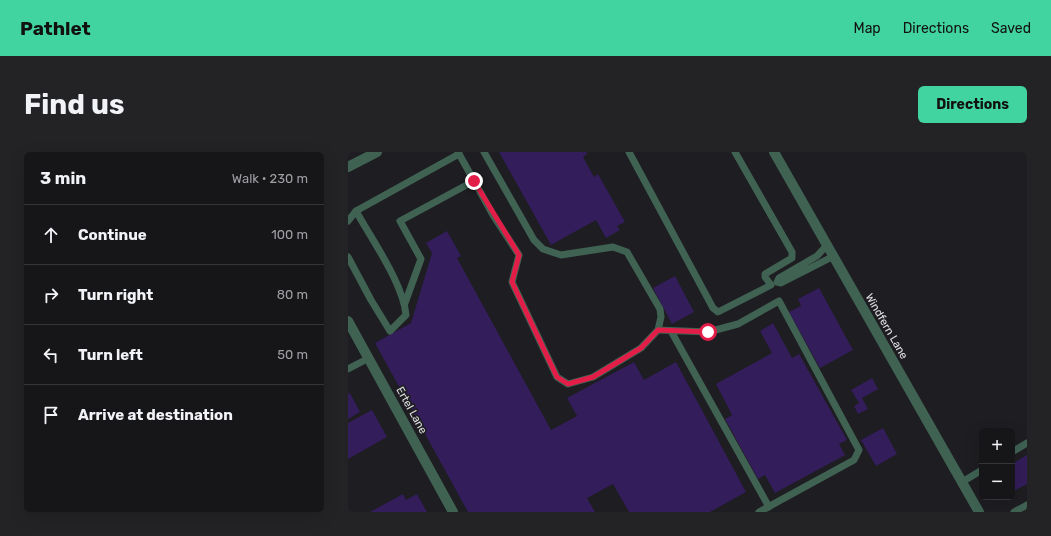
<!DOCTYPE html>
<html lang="en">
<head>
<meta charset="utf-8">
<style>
  body { margin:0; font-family:Rubik,sans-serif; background:#232326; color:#f1f3f6 }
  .controls { position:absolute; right:12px; bottom:12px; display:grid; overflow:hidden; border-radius:6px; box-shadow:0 4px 16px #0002 }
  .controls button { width:36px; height:36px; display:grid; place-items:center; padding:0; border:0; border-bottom:1px solid #353538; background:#161619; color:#f1f3f6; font:20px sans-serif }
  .stop { position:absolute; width:12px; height:12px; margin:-9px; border:3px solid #e11d48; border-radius:50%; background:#fff }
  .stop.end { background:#e11d48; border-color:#fff; box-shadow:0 1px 4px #0008 }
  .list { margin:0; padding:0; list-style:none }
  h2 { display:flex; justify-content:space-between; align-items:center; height:52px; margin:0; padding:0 16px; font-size:17px }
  h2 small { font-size:13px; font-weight:400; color:#9e9fa2 }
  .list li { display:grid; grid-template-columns:26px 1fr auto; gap:12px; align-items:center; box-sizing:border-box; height:60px; padding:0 16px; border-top:1px solid #353538 }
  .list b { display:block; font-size:15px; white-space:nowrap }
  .list em { font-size:13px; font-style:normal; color:#9e9fa2 }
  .icon { flex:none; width:22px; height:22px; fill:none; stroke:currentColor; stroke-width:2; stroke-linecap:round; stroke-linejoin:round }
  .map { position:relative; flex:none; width:679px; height:360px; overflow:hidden; border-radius:6px }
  header { display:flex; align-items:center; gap:24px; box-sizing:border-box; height:56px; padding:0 20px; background:#42d4a0; color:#111 }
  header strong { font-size:19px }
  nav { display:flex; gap:22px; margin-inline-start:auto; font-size:14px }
  .intro { display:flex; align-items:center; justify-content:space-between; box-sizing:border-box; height:96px; padding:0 24px }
  h1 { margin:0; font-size:28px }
  .button { padding:10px 18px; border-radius:6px; background:#42d4a0; color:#111; font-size:14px; font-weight:700 }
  main { display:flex; gap:24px; padding:0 24px }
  aside { flex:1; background:#161619; border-radius:6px; box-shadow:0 4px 16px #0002 }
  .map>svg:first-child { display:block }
</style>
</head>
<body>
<header>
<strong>Pathlet</strong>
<nav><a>Map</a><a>Directions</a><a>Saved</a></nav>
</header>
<div class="intro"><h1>Find us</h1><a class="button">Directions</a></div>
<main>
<aside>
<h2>3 min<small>Walk · 230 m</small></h2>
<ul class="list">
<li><svg class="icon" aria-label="ahead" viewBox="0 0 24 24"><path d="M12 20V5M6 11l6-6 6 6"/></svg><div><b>Continue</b></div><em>100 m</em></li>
<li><svg class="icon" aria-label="right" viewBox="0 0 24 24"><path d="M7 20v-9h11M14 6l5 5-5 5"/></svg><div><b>Turn right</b></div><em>80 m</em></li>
<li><svg class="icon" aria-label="left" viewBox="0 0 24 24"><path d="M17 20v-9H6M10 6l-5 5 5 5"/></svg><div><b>Turn left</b></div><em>50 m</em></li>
<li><svg class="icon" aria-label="arrive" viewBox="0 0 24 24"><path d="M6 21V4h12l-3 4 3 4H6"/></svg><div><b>Arrive at destination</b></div></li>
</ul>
</aside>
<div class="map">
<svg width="679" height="360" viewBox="0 0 679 360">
  <rect width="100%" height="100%" fill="#1e1d21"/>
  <!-- building -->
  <g fill="#331d5a">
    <path d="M151 0H238L239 2 235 5 246 25 250 22 277 70 269 74 272 78 258 86 248 68 203 93Z"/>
    <path d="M99 79 113 104 109 106 203 278 229 264 219 246 286 210 296 228 328 210 398 340 362 360H281L265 332 239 346 247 360H120L27 191 63 171 84 101 78 91Z"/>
    <path d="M327 124 346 160 324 172 305 136Z"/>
    <path d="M471 136 505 198 472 216 441 160 453 154 450 147Z"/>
    <path d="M425 171 444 206 451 202 499 288 491 292 497 303 427 341 417 323 410 327 377 267 384 263 368 232 424 201 412 179Z"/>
    <path d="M524 226 530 237 514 246 520 257 510 262 506 254 511 251 503 238Z"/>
    <path d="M2 241 12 260 0 267V242Z"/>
    <path d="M24 258 39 285 0 307V271Z"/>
    <path d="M535 276 549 302 528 314 513 288Z"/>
    <path d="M679 303V332L664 340V312Z"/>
    <path d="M55 342 58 348 69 342 79 360H22Z"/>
  </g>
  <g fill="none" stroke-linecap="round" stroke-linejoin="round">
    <!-- service -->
    <g stroke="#3f6253" stroke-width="7">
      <path d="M110 0 145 63 171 103 164 130 209 225 220 232 245 225 293 196 310 178 313 165 312 157 279 100 265 95 213 103 195 97 186 88 136 0"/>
      <path d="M281 0 365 156 370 160 423 133 417 125V122L444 106V100L387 0"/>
      <path d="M0 69 8 59 111 2"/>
      <path d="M479 93 469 104 431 126 429 130 433 131 486 104"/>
      <path d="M0 105 23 148 42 179 58 163C55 131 24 88 8 59"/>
      <path d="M57 151 73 107 52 69 126 29"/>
      <path d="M310 178 360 180 390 172 431 149 511 298 506 308 411 360"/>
      <path d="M323 179 421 355"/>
      <path d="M0 217 21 206"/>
      <path d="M664 300 679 291"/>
      <path d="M614 330 634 318"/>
      <path d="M666 360 679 353"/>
    </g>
    <!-- minor -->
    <path stroke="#3f6253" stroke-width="10" d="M0 169 105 360"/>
    <!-- tertiary -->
    <g stroke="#3f6253" stroke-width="10">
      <path d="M426 0 631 360"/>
      <path d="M0 15 29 0"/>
    </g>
  </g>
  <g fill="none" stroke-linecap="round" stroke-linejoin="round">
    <!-- route -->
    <path stroke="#e11d48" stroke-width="5" d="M126 29 171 103 164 130 209 225 220 232 245 225 293 196 310 178 360 180"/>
  </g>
  <g text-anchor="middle" stroke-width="3.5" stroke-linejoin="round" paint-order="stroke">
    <!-- street labels -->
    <g font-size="11" fill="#e0e0e3" stroke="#1e1d21">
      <text transform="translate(539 174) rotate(60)" y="4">Windfern Lane</text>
      <text transform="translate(64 258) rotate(61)" y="4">Ertel Lane</text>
    </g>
  </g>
</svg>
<div class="controls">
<button>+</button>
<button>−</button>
</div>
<div class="stop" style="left:360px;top:180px"></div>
<div class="stop end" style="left:126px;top:29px"></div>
</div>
</main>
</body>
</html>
